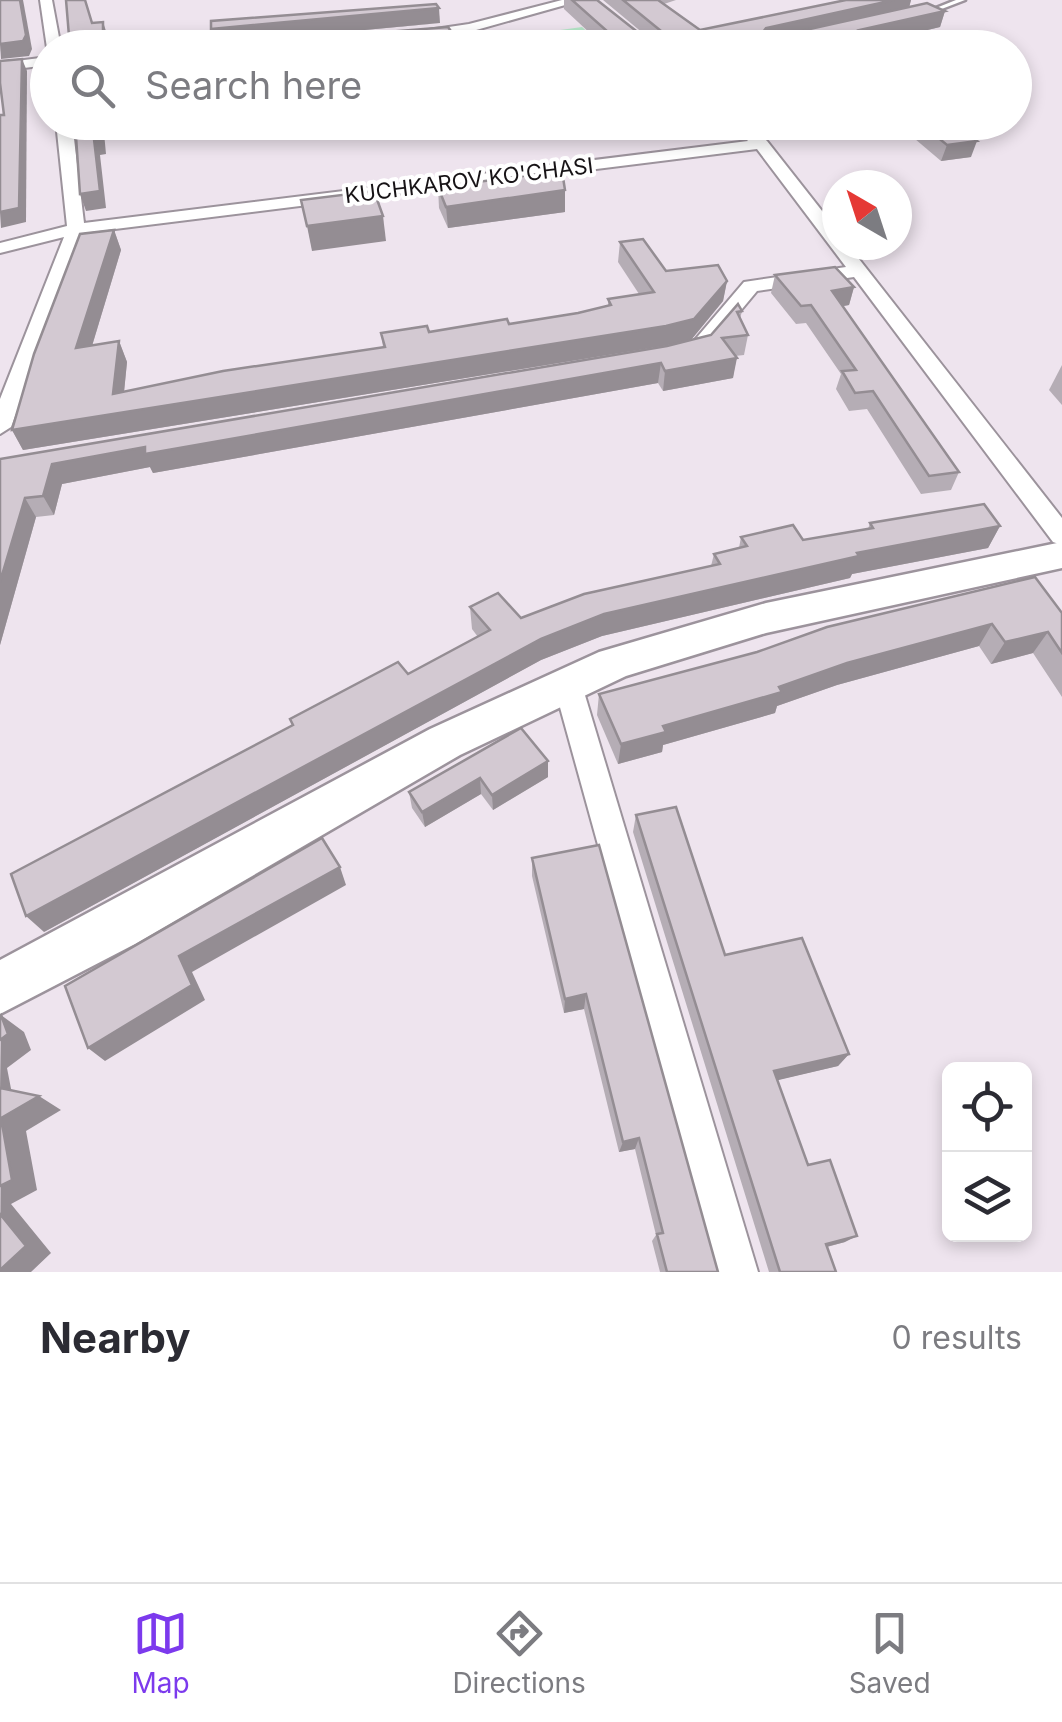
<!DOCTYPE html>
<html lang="en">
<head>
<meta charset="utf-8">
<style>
  body { margin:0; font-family:Inter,sans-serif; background:#f7f7f7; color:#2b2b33 }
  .controls { position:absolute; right:30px; bottom:30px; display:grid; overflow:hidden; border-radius:15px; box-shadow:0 5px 15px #0003 }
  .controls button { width:90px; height:90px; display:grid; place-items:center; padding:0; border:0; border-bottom:2px solid #e1e1e2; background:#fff; color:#2b2b33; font:50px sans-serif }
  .compass { position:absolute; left:822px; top:170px; width:90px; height:90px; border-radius:50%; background:#fff; box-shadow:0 5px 15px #0003; rotate:321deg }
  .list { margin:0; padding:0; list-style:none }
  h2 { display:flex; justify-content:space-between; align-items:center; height:130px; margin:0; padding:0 40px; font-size:42px }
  h2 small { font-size:32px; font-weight:400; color:#7c7c81 }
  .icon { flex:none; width:55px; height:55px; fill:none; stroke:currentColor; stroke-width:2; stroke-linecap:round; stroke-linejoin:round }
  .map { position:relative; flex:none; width:1062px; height:1272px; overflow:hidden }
  .search { position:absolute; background:#fff; box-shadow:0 5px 15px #0003; left:30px; right:30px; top:30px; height:110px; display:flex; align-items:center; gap:25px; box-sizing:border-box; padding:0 35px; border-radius:55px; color:#7c7c81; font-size:38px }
  .sheet { height:310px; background:#fff }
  nav { display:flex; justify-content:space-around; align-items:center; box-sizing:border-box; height:140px; border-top:2px solid #e1e1e2; background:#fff; font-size:28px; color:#7c7c81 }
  nav a { display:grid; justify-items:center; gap:5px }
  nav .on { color:#7c3aed }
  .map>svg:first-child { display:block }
</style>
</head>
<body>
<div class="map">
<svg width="1062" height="1272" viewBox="0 0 1062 1272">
  <rect width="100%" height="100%" fill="#eee4ee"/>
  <!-- green -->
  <path fill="#b5e7c8" d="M582 27 604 47 478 48 473 42Z"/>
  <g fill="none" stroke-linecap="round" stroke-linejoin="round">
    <!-- service casing -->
    <g stroke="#9c939c" stroke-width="5">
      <path id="service" d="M956 0H965L926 15 921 14Z"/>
    </g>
    <!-- minor casing -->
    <g stroke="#9c939c" stroke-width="4">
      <g id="minor">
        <path d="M40 0H52L61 48H47Z"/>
        <path d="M562 0H583L469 32 415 37 408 33 469 24Z"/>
        <path d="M48 57V65L0 71V63Z"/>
        <path d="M56 122H72L84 223 748 141 730 122H747L767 141 837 230V245H848L1062 518V545L1053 542 854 277 757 291 707 351 675 355 672 351 675 347 693 342 744 282 846 267 757 149 83 233 11 427 0 434V399L64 237 0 253V243L67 226Z"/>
        <path d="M567 670 577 674 581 682 758 1272H716L553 682 557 674Z"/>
      </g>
    </g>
    <!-- secondary casing -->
    <g stroke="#9c939c" stroke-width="5">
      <path id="secondary" d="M1062 542V568L766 633 626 676 460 755 135 944 0 1014V960L430 729 599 652 766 603Z"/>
    </g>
    <!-- service -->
    <use href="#service" fill="#fff" fill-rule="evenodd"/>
    <!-- minor -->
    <use href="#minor" fill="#fff" fill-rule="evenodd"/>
    <!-- secondary -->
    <use href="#secondary" fill="#fff" fill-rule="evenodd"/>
  </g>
  <!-- wall -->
  <g fill="#b5adb5">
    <path d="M564 0H597L640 34H644L603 0H676L664 4 700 30 846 0H911L909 7 945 11 940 27 869 44 868 48H606L564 9Z"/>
    <path d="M440 23 245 41H274L448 27 453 34V44L430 48H391L389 45 214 41Z"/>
    <path d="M567 122H664L575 134Z"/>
    <path d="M895 122H953L971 157 941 161Z"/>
    <path d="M438 187 565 212 448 228 439 208Z"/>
    <path d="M114 230 121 250 92 346 119 341 127 362 124 392 383 347 381 333 429 332 509 324 578 313 608 306V299L639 294 618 262 620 242 666 271 727 281 723 301 691 340 663 346 23 450 12 430Z"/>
    <path d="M775 275 854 287 849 305 843 306 959 472 951 490 921 494 867 409 849 411 836 389 841 374 806 323 796 324 771 293Z"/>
    <path d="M738 304 742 311 740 319 748 335 744 355 735 356 733 378 663 391 658 383 153 473 150 467 62 484 54 515 36 517 0 645V459L667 346 711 335Z"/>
    <path d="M1062 365V405L1049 390Z"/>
    <path d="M870 523 1000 526 988 548 852 574 850 578 602 636 541 660 44 932 292 726 290 719 408 674 478 637 472 629 470 607 521 618 711 566 714 554 739 548 741 537 803 540 868 529Z"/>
    <path d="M1062 613V697L1033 653 991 664 979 646 837 685 777 706 775 713 663 745 662 752 618 764 597 715 599 694 757 652Z"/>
    <path d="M521 728 548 777 493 810 481 794 425 827 412 808 409 792Z"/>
    <path d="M636 815 725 955 849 1054 838 1066 777 1080 808 1165 845 1242 827 1247 836 1272H769L633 832Z"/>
    <path d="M532 858 718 1272H660L652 1241 656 1235 635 1149 619 1152 584 1009 564 1013 532 876Z"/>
  </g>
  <!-- shaded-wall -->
  <g fill="#948d93">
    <path d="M20 0H23L32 49 29 56 1 59 0 44Z"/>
    <path d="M894 0H911L908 12 763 44V32L766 28Z"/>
    <path d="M439 8 440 23 214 44 211 29Z"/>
    <path d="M945 11 940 27 869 44 868 48H819L860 30Z"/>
    <path d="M103 22 108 37V48H103Z"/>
    <path d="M388 34 389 45 356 48H223Z"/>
    <path d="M453 34V44L423 48V37Z"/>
    <path d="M22 59 27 71 26 222 1 228 0 212Z"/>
    <path d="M99 122H103L106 154 100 155 106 208 86 211 80 194Z"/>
    <path d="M576 122H664L575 134Z"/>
    <path d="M977 141 971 157 941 161 947 145Z"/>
    <path d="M565 190V212L448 228 446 207Z"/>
    <path d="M383 216 386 241 312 251 307 226Z"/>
    <path d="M114 230 121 250 85 369 76 348Z"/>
    <path d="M727 281 723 301 691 340 663 346 23 450 12 430 113 394 119 341 127 362 122 412Z"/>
    <path d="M854 287 849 305 827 309 832 291Z"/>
    <path d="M737 358 733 378 663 391 665 371Z"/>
    <path d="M661 363 658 383 153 473 150 467 62 484 54 515 43 496 52 464 145 447Z"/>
    <path d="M25 498 36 517 0 645V582Z"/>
    <path d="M1000 526 988 548 852 574 850 578 602 636 541 660 44 932 26 916 541 639 604 614 857 553Z"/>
    <path d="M992 624 979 646 837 685 777 706 775 713 663 745 662 752 618 764 621 744 663 726 847 663Z"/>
    <path d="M1048 632 1033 653 991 664 1005 642Z"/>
    <path d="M548 761V777L493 810 492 795Z"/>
    <path d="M480 778 481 794 425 827 422 812Z"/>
    <path d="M340 867 346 885 192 972 205 1000 105 1061 88 1048 179 956Z"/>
    <path d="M586 994 584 1009 564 1013 565 999Z"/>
    <path d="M1 1015 24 1032 31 1050 7 1068 13 1099 0 1092Z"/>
    <path d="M849 1054 838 1066 766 1083 774 1071Z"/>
    <path d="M39 1096 61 1110 26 1131 37 1190 11 1204 51 1253 31 1272H0L1 1118Z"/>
    <path d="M639 1138 635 1149 619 1152 623 1142Z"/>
    <path d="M857 1236 845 1242 814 1250 826 1244Z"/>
  </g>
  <!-- building -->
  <g fill="#d3c9d2" stroke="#948d93" stroke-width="2.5">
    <path d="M0 0H20L26 35 23 41 0 44Z"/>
    <path d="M66 0H85L92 23 103 22V48H70Z"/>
    <path d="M572 0H597L640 34 658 35 661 31 623 0H658L700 30 846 0H894L766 28 763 32 783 35 927 3 945 11 860 30 871 35 819 48H626Z"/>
    <path d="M436 4 439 8 211 29V21Z"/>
    <path d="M448 27 453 34 423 37 430 48H398L388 34 211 48 212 41H274Z"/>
    <path d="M22 59 19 208 0 212V115H4L0 83V61Z"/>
    <path d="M75 122H99L100 138 94 139 100 191 80 194Z"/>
    <path d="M919 122H953L977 141 947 145Z"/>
    <path d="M562 171 565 190 446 207 438 187Z"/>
    <path d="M374 191 383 216 307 226 301 200Z"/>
    <path d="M114 230 76 348 119 341 113 394 223 371 385 347 381 333 427 326 429 332 507 319 509 324 578 313 611 305 608 299 654 292 620 242 643 239 666 271 718 265 727 281 694 319 666 326 12 430 34 354 80 234Z"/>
    <path d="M835 267 854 287 832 291 959 472 929 476 873 391 855 393 842 371 856 370 811 305 801 306 775 275Z"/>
    <path d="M738 304 742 311 737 312 748 335 722 338 737 358 665 371 661 363 145 454V447L52 464 43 496 25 498 0 582V459L667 346 711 335Z"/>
    <path d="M984 504 1000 526 857 553 859 556 604 614 541 639 26 916 11 874 293 725 290 719 398 662 408 674 490 630 470 607 498 593 521 618 584 594 720 564 714 554 747 546 741 537 793 525 803 540 873 528 870 523Z"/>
    <path d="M1035 577 1062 613V653L1048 632 1005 642 992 624 847 663 779 687 782 692 663 726 666 732 621 744 599 694 757 652 827 627Z"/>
    <path d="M521 728 548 761 492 795 480 778 422 812 409 792Z"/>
    <path d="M676 807 725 955 802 938 849 1054 774 1071 808 1165 830 1160 857 1236 826 1244 836 1272H780L636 815Z"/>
    <path d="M322 838 340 867 179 956 192 985 88 1048 65 986Z"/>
    <path d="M599 845 718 1272H667L657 1234 663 1233 639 1138 623 1142 586 994 565 999 532 858Z"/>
    <path d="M1 1015 8 1034 0 1040V1016Z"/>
    <path d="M0 1088 39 1096 1 1118 12 1180 0 1186Z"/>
    <path d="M0 1214 26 1246 0 1270Z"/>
  </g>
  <g text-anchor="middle" stroke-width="8" stroke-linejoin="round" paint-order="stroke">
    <!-- far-street labels -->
    <g font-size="22" fill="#171316" stroke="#fff">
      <text transform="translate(469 180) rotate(-7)" y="8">KUCHKAROV KO'CHASI</text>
    </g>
  </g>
</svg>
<div class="controls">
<button><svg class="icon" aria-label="locate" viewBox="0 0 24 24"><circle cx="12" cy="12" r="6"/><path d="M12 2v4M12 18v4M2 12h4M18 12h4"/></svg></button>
<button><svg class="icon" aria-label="layers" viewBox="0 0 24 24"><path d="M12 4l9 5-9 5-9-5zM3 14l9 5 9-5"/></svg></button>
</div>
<svg class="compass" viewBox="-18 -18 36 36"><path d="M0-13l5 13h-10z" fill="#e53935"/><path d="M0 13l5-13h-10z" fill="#7c7c81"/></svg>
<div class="search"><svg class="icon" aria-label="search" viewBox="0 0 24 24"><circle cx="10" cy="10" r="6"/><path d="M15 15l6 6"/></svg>Search here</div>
</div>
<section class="sheet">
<h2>Nearby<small>0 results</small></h2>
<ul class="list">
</ul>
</section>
<nav>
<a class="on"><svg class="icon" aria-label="map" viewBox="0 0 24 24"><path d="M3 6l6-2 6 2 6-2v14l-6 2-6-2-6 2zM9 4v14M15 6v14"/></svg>Map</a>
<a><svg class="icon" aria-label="directions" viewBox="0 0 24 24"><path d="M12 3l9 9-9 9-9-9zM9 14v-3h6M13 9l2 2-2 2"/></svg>Directions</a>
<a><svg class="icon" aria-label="saved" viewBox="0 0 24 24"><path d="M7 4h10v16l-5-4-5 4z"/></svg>Saved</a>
</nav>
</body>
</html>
